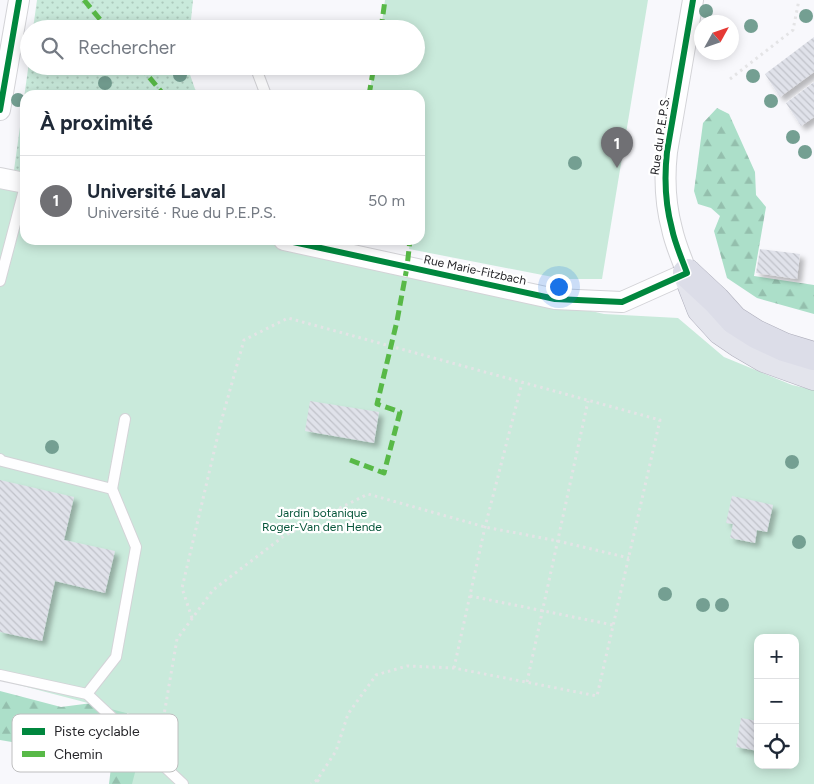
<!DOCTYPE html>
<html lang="fr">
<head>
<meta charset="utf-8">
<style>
  body { margin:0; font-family:Figtree,sans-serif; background:#f2f2f3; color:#1f2937 }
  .controls { position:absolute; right:15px; bottom:15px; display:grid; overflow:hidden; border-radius:10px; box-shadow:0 2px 12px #0003 }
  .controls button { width:45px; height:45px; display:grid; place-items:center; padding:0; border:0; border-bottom:1px solid #e0e1e3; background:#fff; color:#1f2937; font:25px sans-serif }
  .compass { position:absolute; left:694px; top:15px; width:45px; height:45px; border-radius:50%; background:#fff; box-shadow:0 2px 12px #0003; rotate:50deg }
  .you { position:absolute; left:558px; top:286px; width:18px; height:18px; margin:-12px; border:4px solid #fff; border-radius:50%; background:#1a73e8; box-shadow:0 0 0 8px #1a73e833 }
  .badge { display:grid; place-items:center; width:32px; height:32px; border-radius:50%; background:#707074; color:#fff; font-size:16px; font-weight:700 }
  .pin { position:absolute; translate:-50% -41px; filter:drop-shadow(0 1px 2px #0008) }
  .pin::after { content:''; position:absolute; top:26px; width:18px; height:15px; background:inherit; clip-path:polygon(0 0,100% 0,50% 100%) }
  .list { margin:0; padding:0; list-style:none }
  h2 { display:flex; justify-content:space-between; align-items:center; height:65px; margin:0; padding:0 20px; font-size:21px }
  h2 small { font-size:16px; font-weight:400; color:#747a83 }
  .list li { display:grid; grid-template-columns:32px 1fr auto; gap:15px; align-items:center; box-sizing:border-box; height:90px; padding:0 20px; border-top:1px solid #e0e1e3 }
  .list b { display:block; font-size:19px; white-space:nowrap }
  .list p { margin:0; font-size:16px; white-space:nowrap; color:#747a83 }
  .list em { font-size:16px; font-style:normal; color:#747a83 }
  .icon { flex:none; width:28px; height:28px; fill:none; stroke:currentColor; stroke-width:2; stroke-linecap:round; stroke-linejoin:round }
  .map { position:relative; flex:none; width:814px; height:784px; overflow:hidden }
  .search { position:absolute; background:#fff; box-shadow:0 2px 12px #0003; left:20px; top:20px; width:405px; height:55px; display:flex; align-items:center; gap:12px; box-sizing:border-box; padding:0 18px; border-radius:28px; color:#747a83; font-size:19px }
  .panel { position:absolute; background:#fff; box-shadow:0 2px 12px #0003; left:20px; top:90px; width:405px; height:155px; border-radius:15px }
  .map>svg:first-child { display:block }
</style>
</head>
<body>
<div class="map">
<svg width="814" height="784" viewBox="0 0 814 784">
  <defs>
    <pattern id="grass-dots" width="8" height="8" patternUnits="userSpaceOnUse" patternTransform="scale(1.25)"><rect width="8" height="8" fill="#c9eadb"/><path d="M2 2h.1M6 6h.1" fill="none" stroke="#acc9bc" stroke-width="1.8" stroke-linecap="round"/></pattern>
    <pattern id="forest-firs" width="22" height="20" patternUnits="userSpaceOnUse" patternTransform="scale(1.25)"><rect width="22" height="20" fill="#acdfc9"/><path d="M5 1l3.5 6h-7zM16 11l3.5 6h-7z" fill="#94bfad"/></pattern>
    <pattern id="building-back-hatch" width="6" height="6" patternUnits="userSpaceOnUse" patternTransform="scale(1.25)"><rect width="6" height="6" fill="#e0e2ea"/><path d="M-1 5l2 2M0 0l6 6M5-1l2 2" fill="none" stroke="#c0c2c9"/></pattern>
    <filter id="shadow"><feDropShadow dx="4.5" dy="4.5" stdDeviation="2.5" flood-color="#0004"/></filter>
  </defs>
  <rect width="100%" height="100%" fill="#f8f8fc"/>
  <!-- grass -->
  <g fill="url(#grass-dots)">
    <path d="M37 0H193L190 29H33Z"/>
    <path d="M29 62V66H187L195 89 199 95H25V172L14 170Z"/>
  </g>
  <!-- forest -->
  <g fill="url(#forest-firs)">
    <path d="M717 108 729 114 755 172 756 195 766 207 754 276 814 285V314L757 298 727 278 714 231 720 216 711 208 698 204 694 191 703 123Z"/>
    <path d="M175 481 121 743 132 750 145 770 150 784H109L112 759 0 740V691L61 707 92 703Z"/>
  </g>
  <!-- garden -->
  <g fill="#c9eadb" fill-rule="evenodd">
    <path d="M385 0H648L602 279H563L409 249 410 240H420V95H369L374 66H416V29H381Z"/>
    <path d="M0 178 25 183V240H284L604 314 678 318 724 357 792 385 814 390V784H132L149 719 0 680ZM758 638H795V765H758Z"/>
  </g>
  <!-- building -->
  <g fill="url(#building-back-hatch)" filter="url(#shadow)">
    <path d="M814 37V72L780 97 765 74Z"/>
    <path d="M814 82V117L801 126 786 103Z"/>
    <path d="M760 249 800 254 797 279 756 273Z"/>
    <path d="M310 401 379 412 374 443 305 431Z"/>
    <path d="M0 480 74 497 64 540 115 551 105 593 55 581 42 641 0 632Z"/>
    <path d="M732 496 773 505 767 532 757 530 755 543 730 538 733 524 726 523Z"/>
    <path d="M741 718 758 721V751L736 747Z"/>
  </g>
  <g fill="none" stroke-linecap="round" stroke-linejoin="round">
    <!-- service casing -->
    <g stroke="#d3d3d7" stroke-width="12">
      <g id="service">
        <path d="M255 66 266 95"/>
        <path d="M0 281 25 186"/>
        <path d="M0 459 2 461 112 489 136 547 116 657 87 694"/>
        <path d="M112 489 125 419"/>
        <path d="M0 675 87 694 183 784"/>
      </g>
    </g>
    <!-- minor casing -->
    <g stroke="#d3d3d7" stroke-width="22">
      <g id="minor">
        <path d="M0 110 19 0"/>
        <path d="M0 178 25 183"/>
        <path d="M284 240 555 299 622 302 687 273C682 259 675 244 672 229 665 203 664 179 667 152L693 0"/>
      </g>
    </g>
    <!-- trunk casing -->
    <g stroke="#afafbc" stroke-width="29">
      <path id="trunk" d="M687 273 701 309 721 331 740 344 764 358 814 376"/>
    </g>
    <!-- motorway casing -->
    <g stroke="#afafbc" stroke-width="29">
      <path id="motorway" d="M687 273 716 300 734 320 756 334 784 347 814 356"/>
    </g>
    <!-- path -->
    <g stroke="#e4e4e6" stroke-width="3" stroke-dasharray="2.5 4" stroke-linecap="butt">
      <path d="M730 79 793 30 799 0"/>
      <path d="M470 596 613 625"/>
      <path d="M192 618 182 588 221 422 244 340 288 318 660 420 597 696 454 668 407 666 376 675 348 714 336 751 317 780 311 784"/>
      <path d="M454 668 485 527 522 383"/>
      <path d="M527 682 588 401"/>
      <path d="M159 744 177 639 213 590 284 536 368 494 485 527 558 541 629 558"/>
      <path d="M317 780 322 784"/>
    </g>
    <!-- service -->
    <use href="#service" stroke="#fefeff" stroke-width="10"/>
    <!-- minor -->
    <use href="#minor" stroke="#fefeff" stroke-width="20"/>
    <!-- trunk -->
    <use href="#trunk" stroke="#e3e4ec" stroke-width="28"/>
    <!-- motorway -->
    <use href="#motorway" stroke="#dcdde8" stroke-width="28"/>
    <!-- quiet -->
    <g stroke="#58b947" stroke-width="5" stroke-dasharray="10 5" stroke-linecap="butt">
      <path d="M84 0 108 29"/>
      <path d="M381 29 385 0"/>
      <path d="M140 66 164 95"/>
      <path d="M369 95 374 66"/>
      <path d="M350 460 384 473 400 412 377 404 397 321 407 267 410 240"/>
    </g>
    <!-- cycleway casing -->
    <g stroke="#fff" stroke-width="9">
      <g id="cycleway">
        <path d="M0 110 19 0"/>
        <path d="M284 240 555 299 622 302 687 273C682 259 675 244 672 229 665 203 664 179 667 152L693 0"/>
      </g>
    </g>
    <!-- cycleway -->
    <use href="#cycleway" stroke="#00873e" stroke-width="6"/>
  </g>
  <!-- trees -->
  <g fill="#749f92">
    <circle cx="706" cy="11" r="7"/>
    <circle cx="806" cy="16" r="7"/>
    <circle cx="751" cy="26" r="7"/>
    <circle cx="180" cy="75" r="7"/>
    <circle cx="753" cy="76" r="7"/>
    <circle cx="105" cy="83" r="7"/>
    <circle cx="18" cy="100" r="7"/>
    <circle cx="771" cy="101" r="7"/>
    <circle cx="793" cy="137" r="7"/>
    <circle cx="805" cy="152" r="7"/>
    <circle cx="575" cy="163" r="7"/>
    <circle cx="52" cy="447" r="7"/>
    <circle cx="792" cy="462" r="7"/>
    <circle cx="799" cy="542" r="7"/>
    <circle cx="665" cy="594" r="7"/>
    <circle cx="703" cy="605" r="7"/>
    <circle cx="722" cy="605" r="7"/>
  </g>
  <g text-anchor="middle" stroke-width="4.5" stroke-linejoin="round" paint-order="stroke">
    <!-- street labels -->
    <g font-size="12" fill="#26262a" stroke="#fff">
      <text transform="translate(660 136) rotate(-82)" y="4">Rue du P.E.P.S.</text>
      <text transform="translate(475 270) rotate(12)" y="4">Rue Marie-Fitzbach</text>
    </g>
    <!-- park labels -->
    <g font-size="12" fill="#08563b" stroke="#fff">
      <text x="322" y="517">Jardin botanique<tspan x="322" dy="14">Roger-Van den Hende</tspan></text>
    </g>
  </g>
  <!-- legend -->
  <rect x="12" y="714" width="166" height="58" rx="8" fill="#fff" stroke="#bebebf" stroke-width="1"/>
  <rect x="22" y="728" width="23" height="7" fill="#00873e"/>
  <rect x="22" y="751" width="23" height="6" fill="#58b947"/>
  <g font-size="14" fill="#26262a">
    <text x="54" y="736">Piste cyclable</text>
    <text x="54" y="759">Chemin</text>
  </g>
</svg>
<div class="controls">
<button>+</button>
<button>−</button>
<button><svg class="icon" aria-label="locate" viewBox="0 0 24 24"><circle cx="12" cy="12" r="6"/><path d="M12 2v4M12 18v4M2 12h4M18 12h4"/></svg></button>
</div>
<svg class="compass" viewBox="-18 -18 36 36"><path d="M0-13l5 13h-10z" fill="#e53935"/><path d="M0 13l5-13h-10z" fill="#747a83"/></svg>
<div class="you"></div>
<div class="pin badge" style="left:617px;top:168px">1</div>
<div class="search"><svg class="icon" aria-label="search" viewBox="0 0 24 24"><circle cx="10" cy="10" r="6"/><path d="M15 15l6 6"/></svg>Rechercher</div>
<section class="panel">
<h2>À proximité<small></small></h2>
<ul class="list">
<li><span class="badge">1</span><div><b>Université Laval</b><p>Université · Rue du P.E.P.S.</p></div><em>50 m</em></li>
</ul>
</section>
</div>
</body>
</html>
